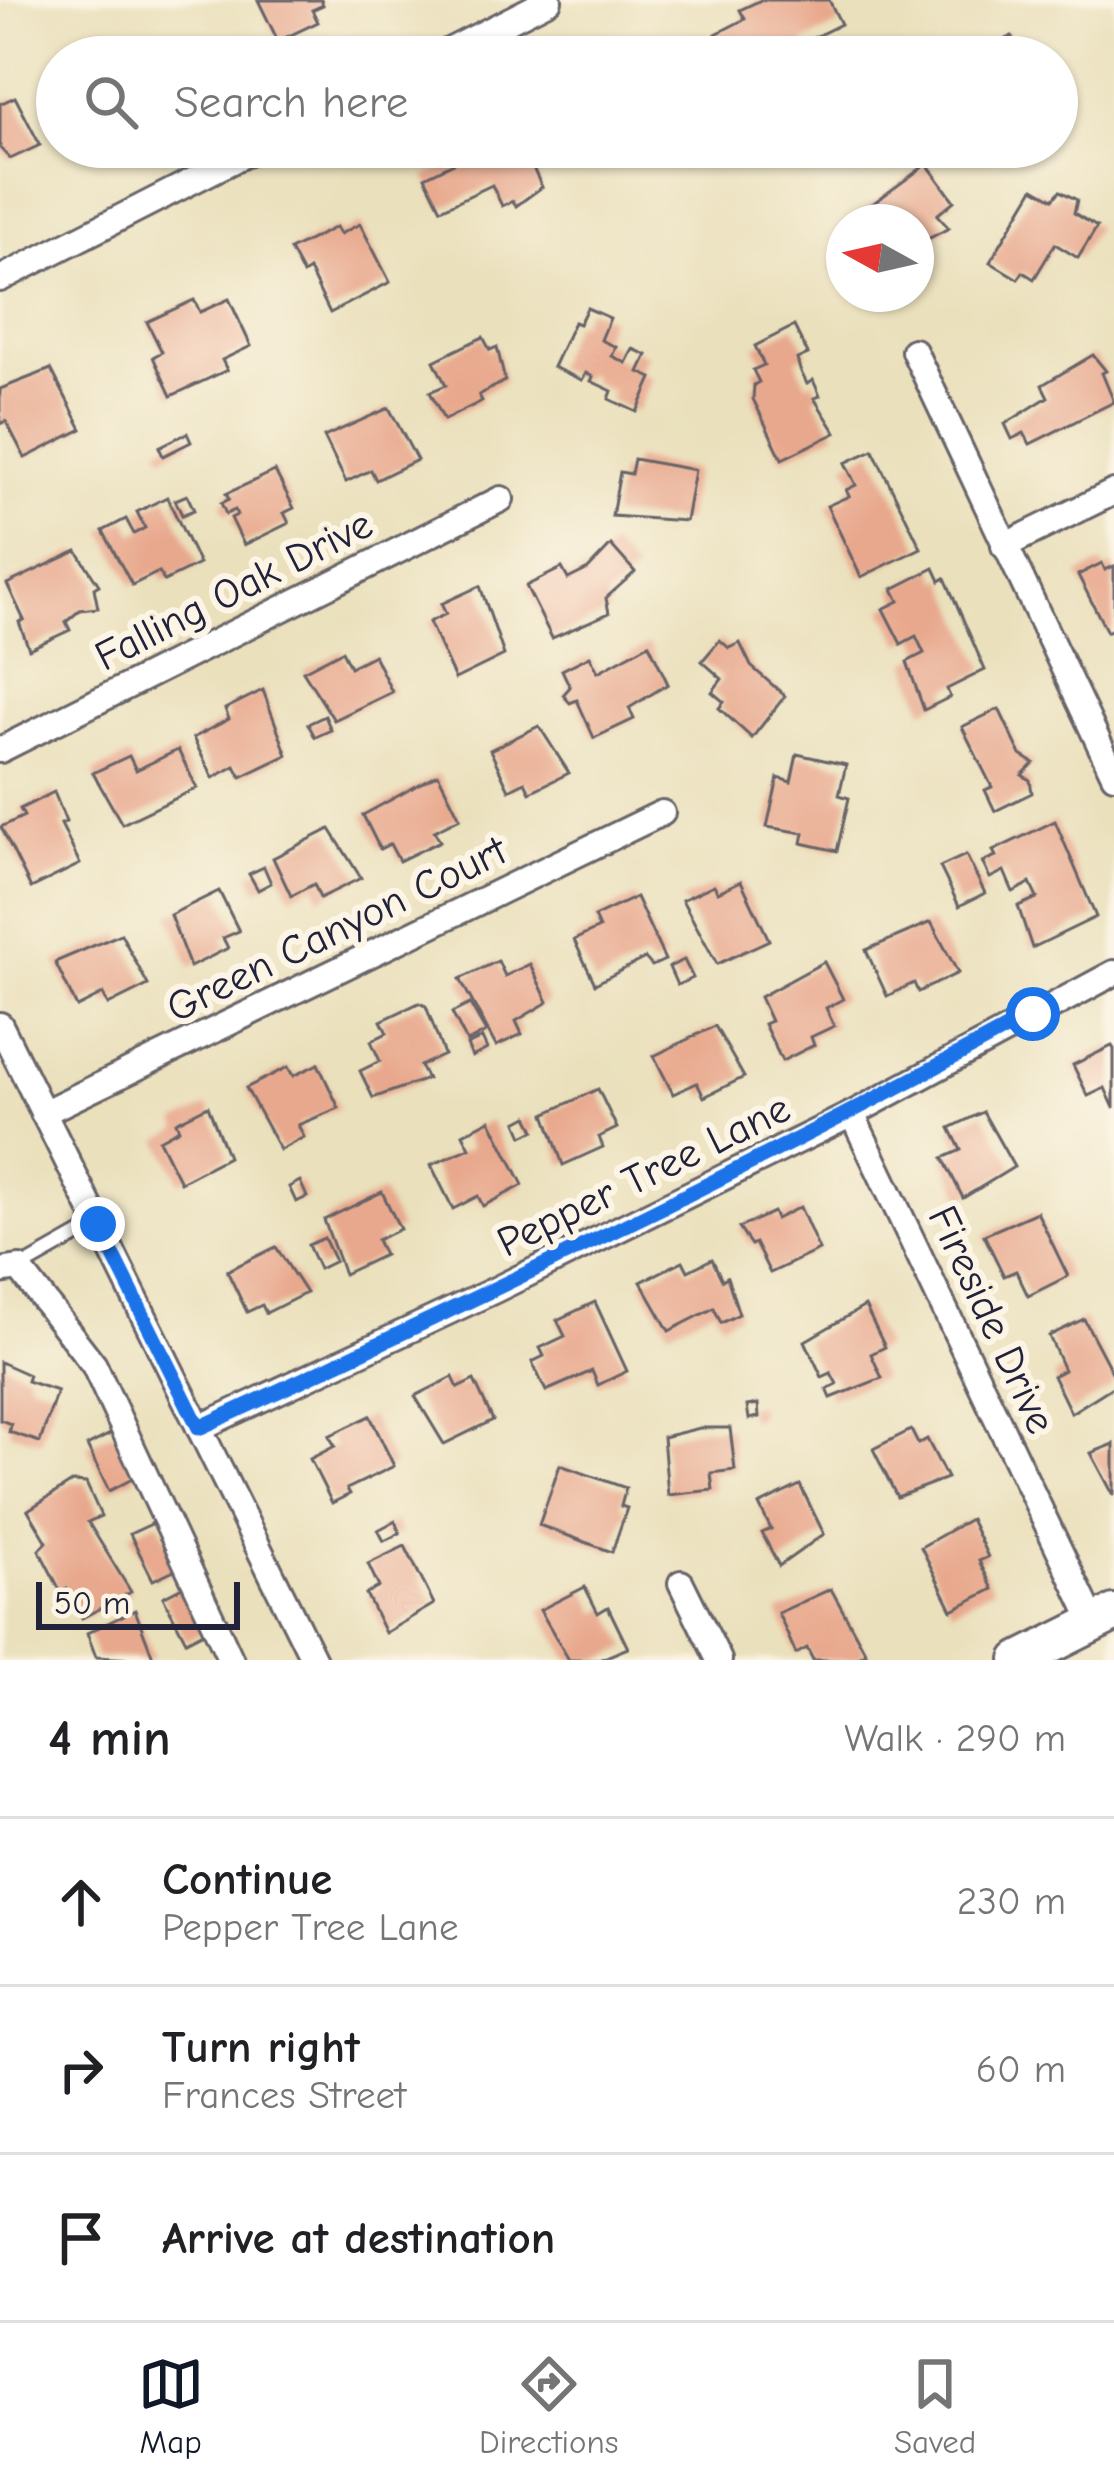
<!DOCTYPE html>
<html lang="en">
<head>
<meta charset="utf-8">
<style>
  body { margin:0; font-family:"Comic Neue",sans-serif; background:#f6f6f6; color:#202124 }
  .compass { position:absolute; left:826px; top:204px; width:108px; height:108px; border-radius:50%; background:#fff; box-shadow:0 3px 9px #0004; rotate:278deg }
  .scale { position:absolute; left:36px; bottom:30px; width:204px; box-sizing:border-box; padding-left:12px; border:6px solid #22223b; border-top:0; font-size:33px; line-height:42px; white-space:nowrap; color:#22223b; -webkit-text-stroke:9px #fcf5e5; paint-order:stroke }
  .stop { position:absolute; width:36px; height:36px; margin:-27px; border:9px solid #1a73e8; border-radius:50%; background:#fff }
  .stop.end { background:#1a73e8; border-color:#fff; box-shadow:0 3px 12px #0008 }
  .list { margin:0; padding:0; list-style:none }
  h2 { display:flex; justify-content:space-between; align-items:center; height:156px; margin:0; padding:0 48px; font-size:51px }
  h2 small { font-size:39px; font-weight:400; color:#757577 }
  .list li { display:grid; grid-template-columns:78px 1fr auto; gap:36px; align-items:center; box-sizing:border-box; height:168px; padding:0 48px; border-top:3px solid #e0e0e0 }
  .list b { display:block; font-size:45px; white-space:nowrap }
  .list p { margin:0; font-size:39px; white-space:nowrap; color:#757577 }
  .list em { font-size:39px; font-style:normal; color:#757577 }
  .icon { flex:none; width:66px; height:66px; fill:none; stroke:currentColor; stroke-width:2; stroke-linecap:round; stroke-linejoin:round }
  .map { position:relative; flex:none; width:1114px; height:1660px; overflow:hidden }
  .search { position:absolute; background:#fff; box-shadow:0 3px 9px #0004; left:36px; right:36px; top:36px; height:132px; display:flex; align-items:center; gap:30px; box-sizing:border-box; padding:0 42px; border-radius:66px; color:#757577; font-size:45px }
  .sheet { height:660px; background:#fff }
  nav { display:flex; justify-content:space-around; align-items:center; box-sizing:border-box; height:168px; border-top:3px solid #e0e0e0; background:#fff; font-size:33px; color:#757577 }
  nav a { display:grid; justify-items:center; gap:6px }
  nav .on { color:#111827 }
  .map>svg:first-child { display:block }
</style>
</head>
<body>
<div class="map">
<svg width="1114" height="1660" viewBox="0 0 1114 1660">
  <rect width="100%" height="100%" fill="#fcf5e5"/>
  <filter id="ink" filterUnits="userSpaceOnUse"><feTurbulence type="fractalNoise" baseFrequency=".00833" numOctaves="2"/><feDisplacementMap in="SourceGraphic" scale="24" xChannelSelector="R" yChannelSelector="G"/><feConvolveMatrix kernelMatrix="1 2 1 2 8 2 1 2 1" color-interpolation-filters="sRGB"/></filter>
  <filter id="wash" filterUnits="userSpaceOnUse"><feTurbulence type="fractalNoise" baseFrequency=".004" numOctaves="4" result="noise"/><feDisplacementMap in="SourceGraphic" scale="48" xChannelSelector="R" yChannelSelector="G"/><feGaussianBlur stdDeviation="2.7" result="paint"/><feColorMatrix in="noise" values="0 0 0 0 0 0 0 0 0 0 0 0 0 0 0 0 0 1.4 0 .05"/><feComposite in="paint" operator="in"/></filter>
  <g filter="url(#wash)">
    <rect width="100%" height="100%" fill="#eae0bc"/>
    <g id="blocks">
      <!-- building -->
      <g fill="#e8a88d">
        <path d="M258 0H321L323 5 312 10 318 22 278 41Z"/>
        <path d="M761 0H829L841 24 803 43 809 57H727L716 34 745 19 740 10Z"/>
        <path d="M1012 36 1022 57H983L980 52Z"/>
        <path d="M15 97 40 145 10 159 0 148V104Z"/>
        <path d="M487 147H523L542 187 516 206 513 201 502 206 492 185 441 209 425 177Z"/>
        <path d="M927 164 954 201 937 215 949 228 916 245V222H856L853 218Z"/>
        <path d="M1034 188 1053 199 1060 191 1077 200 1074 213 1097 227 1078 258 1055 244 1034 279 1023 272 1018 279 990 262Z"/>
        <path d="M360 224 390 282 330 313 309 270 303 274 290 250 336 227 340 234Z"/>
        <path d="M844 256V284L831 266Z"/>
        <path d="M229 299 251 346 222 360 227 370 171 396 153 357 162 352 147 322 194 300 200 312Z"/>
        <path d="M587 308 610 318 601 340 616 347 612 356 626 363 633 349 647 355 639 372 652 378 637 412 609 399 612 391 591 381 593 377 586 373 582 380 553 367 574 322 579 324Z"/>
        <path d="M794 326 808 354 797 359 800 370 807 384 813 380 820 396 814 398 836 433 782 459 753 399 754 385 759 382 753 370 764 365 755 346Z"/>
        <path d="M483 337 490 350 497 347 505 381 479 395 482 401 444 420 430 392 446 385 434 361Z"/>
        <path d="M1093 355 1106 371 1102 373 1114 402 1030 444 1024 433 1012 439 1005 424 1048 397 1042 385Z"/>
        <path d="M51 369 82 429 25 458 6 421 0 424V389Z"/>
        <path d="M389 408 417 460 376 480 371 470 346 482 324 437Z"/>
        <path d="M187 433 191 442 163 456 159 447Z"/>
        <path d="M873 450 921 548 861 577 827 506 849 496 846 490 856 485 845 463Z"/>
        <path d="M634 459 695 470 686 521 612 516 620 472 631 474Z"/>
        <path d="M275 471 294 508 284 513 289 523 244 545 231 518 237 515 235 510 226 514 221 503 229 499 226 494Z"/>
        <path d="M187 495 194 510 182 515 175 500Z"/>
        <path d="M167 497 199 564 164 581 159 572 132 585 103 531 126 519 134 534 145 528 137 512Z"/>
        <path d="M611 545 635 572 606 598 609 613 552 638 526 586 562 568 568 579 588 569Z"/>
        <path d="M77 551 99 585 94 588 98 608 80 610 66 622 70 630 29 649 19 622 24 620 7 584Z"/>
        <path d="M1102 563 1105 570 1114 566V628L1107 632 1078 575Z"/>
        <path d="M934 568 940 581 945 578 985 670 947 689 950 697 924 710 907 662 924 653 916 636 901 644 883 609 899 601 893 589Z"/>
        <path d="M480 586 504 655 455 679 429 622 446 614 441 604Z"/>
        <path d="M720 640 729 648 740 643 751 666 785 696 752 738 719 708 724 702 712 692 722 679 702 661Z"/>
        <path d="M649 644 668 684 629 708 634 719 594 738 577 700 570 703 563 695 570 687 562 670 590 656 598 672Z"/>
        <path d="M342 651 350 667 374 655 392 692 334 720 303 671Z"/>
        <path d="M263 690 287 755 241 777 235 766 213 778 193 738 229 719 225 709Z"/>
        <path d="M999 709 1021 755 1034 763 1022 775 1030 780 1032 793 995 811 985 790 992 787 962 727Z"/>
        <path d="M325 716 331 730 315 737 308 724Z"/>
        <path d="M539 726 569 773 530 792 525 782 509 790 490 750Z"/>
        <path d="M178 750 197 788 122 824 93 773 129 756 136 770Z"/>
        <path d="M797 754 846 765 839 795 849 798 837 851 802 843 804 833 767 827 778 778 791 782Z"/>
        <path d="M438 774 460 818 434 831 440 841 399 861 390 844 380 849 363 815Z"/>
        <path d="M54 792 66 822 61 824 80 864 31 888 1 827 24 816 20 809Z"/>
        <path d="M1055 821 1096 917 1032 948 1018 906 1037 898 1030 883 1013 892 1004 871 990 878 982 862 996 856 993 851Z"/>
        <path d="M330 829 361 878 320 898 314 884 291 896 273 858Z"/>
        <path d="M966 855 985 893 959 906 940 867Z"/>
        <path d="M264 867 271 883 258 890 249 874Z"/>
        <path d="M741 881 769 940 717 964 682 900 714 885 718 892Z"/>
        <path d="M219 891 239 931 223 938 228 948 190 967 170 915Z"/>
        <path d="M636 897 665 960 652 966 645 958 595 984 574 940 599 928 594 917Z"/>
        <path d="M931 922 958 973 918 992 914 983 887 996 866 950Z"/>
        <path d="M121 934 148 985 108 1005 103 994 77 1007 55 962Z"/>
        <path d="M684 960 693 978 677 985 669 967Z"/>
        <path d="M498 961 505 976 530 964 548 1002 516 1021 522 1034 496 1046 460 979Z"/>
        <path d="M824 962 843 999 826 1008 834 1026 811 1037 814 1045 782 1061 764 1024 771 1021 760 997Z"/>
        <path d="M419 1003 426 1006 444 1055 420 1066 427 1079 373 1098 360 1071 380 1061 371 1041 387 1033 381 1021Z"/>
        <path d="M470 1004 486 1032 467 1042 452 1013Z"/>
        <path d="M715 1026 744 1077 704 1097 697 1083 673 1094 654 1056Z"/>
        <path d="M482 1038 487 1049 472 1057 467 1045Z"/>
        <path d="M1112 1046 1114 1049V1108L1105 1088 1088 1096 1073 1065Z"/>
        <path d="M318 1064 339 1108 298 1125 304 1137 280 1150 246 1088 288 1067 293 1076Z"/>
        <path d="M598 1089 617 1128 599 1137 603 1147 563 1165 545 1114Z"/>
        <path d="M208 1106 228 1157 180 1182 159 1140 179 1129 176 1122Z"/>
        <path d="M983 1112 1014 1167 963 1198 943 1158 961 1150 950 1128Z"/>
        <path d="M528 1116 535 1130 523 1136 517 1122Z"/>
        <path d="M490 1120 523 1185 483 1206 478 1196 453 1209 431 1165 470 1148 463 1134Z"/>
        <path d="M300 1181 307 1197 296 1202 289 1187Z"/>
        <path d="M382 1192 400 1229 377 1240 384 1255 344 1274 324 1220Z"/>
        <path d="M800 1207 819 1250 770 1273 755 1243 751 1245 739 1228 773 1212 776 1219Z"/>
        <path d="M1037 1212 1068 1276 1028 1296 1016 1271 1004 1276 984 1235Z"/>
        <path d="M324 1238 335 1261 319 1269 308 1245Z"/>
        <path d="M276 1247 306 1293 266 1313 262 1305 247 1312 227 1271Z"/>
        <path d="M712 1259 722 1280 727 1277 739 1314 721 1323 714 1308 669 1331 641 1282 683 1261 688 1271Z"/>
        <path d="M595 1302 627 1371 598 1385 592 1371 546 1391 532 1362 544 1356 540 1348 565 1336 557 1320Z"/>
        <path d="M865 1306 885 1347 871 1354 882 1378 831 1398 827 1389 837 1384 831 1373 822 1377 805 1341Z"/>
        <path d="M1084 1319 1114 1376V1386L1071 1413 1053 1376 1064 1370 1049 1336Z"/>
        <path d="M0 1362 29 1375 27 1381 57 1391 40 1442 9 1432 11 1424 0 1420Z"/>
        <path d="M453 1377 458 1388 474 1380 493 1420 444 1444 415 1396Z"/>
        <path d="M758 1404 759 1417 749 1419 747 1406Z"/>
        <path d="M370 1416 394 1466 347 1489 350 1494 332 1503 310 1459 335 1446 329 1436Z"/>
        <path d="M700 1428H730L735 1470 711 1473 713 1490 668 1495 663 1437Z"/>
        <path d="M911 1430 918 1444 927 1439 947 1478 897 1497 873 1449Z"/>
        <path d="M114 1432 136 1477 109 1491 87 1446Z"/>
        <path d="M1114 1444V1496L1091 1453Z"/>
        <path d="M560 1465 626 1488 621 1506 627 1508 612 1552 539 1525Z"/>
        <path d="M72 1482 86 1483 101 1516 88 1522 131 1592 82 1618 67 1589 61 1592 39 1550 47 1542 28 1510Z"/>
        <path d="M800 1485 824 1534 779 1566 762 1533 771 1529 759 1505Z"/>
        <path d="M970 1519 988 1557 979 1561 993 1589 952 1610 921 1547Z"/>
        <path d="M158 1521 180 1567 153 1580 130 1534Z"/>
        <path d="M395 1521 400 1533 384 1541 378 1530Z"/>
        <path d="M405 1546 434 1604 385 1633 366 1594 379 1587 368 1564Z"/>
        <path d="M190 1583 213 1627 186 1641 163 1597Z"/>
        <path d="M585 1587 598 1613 608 1607 628 1648 599 1660H569L540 1610Z"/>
        <path d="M831 1589 866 1653 853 1660H813L807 1648 796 1654 778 1613Z"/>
        <path d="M135 1610 154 1660 96 1657 87 1633Z"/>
      </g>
    </g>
  </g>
  <g filter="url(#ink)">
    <use href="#blocks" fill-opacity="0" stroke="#686468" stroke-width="3"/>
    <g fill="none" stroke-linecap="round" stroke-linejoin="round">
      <!-- lane casing -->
      <g stroke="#686468" stroke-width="18">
        <path id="lane" d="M20 1268 98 1224"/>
      </g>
      <!-- street casing -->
      <g stroke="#686468" stroke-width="30">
        <g id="street">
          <path d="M437 57 549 0"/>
          <path d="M0 279 259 147"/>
          <path d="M914 351 1114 775"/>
          <path d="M1004 546 1114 492"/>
          <path d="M0 750 501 499"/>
          <path d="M0 1025 314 1660"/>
          <path d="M43 1113 662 813"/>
          <path d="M852 1114 1094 1623"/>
          <path d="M0 1271 19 1268 94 1365 231 1660"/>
          <path d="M199 1428 495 1290 852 1114 1114 973"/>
          <path d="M681 1583 719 1660"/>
        </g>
      </g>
      <!-- secondary casing -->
      <g stroke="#686468" stroke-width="42">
        <path id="secondary" d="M1020 1660 1114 1613"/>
      </g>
      <!-- lane -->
      <use href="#lane" stroke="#fff" stroke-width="12"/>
      <!-- street -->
      <use href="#street" stroke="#fff" stroke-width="24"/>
      <!-- secondary -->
      <use href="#secondary" stroke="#fff" stroke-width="36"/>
    </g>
  </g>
  <g fill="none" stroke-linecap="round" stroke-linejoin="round" filter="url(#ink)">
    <!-- route -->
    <path stroke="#1a73e8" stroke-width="15" d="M98 1224 199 1428C481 1297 761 1164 1033 1014"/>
  </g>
  <g text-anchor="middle" stroke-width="12" stroke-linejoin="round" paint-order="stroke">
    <!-- street labels -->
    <g font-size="42" fill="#22223b" stroke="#fcf5e5">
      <text transform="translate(233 589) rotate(-27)" y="15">Falling Oak Drive</text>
      <text transform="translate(336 928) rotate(-26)" y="15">Green Canyon Court</text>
      <text transform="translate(643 1174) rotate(-26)" y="15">Pepper Tree Lane</text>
      <text transform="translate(993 1319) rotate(65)" y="15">Fireside Drive</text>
    </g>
  </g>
</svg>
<svg class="compass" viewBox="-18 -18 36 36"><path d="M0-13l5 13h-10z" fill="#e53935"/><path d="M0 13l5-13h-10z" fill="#757577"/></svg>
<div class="scale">50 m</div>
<div class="stop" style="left:1033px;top:1014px"></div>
<div class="stop end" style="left:98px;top:1224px"></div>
<div class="search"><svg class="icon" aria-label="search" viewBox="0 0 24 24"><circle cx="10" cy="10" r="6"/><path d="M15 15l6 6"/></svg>Search here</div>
</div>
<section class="sheet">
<h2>4 min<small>Walk · 290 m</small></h2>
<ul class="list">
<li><svg class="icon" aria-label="ahead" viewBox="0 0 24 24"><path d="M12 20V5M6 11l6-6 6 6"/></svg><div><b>Continue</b><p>Pepper Tree Lane</p></div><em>230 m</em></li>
<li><svg class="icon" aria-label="right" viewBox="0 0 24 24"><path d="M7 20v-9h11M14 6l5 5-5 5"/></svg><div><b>Turn right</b><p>Frances Street</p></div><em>60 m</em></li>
<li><svg class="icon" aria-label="arrive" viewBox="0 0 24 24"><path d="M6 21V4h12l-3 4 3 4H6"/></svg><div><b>Arrive at destination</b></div></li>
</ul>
</section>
<nav>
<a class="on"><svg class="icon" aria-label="map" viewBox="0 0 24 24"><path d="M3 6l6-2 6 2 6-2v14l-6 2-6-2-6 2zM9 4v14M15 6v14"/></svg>Map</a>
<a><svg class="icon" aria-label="directions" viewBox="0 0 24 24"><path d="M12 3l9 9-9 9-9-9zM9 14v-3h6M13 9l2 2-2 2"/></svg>Directions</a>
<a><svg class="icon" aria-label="saved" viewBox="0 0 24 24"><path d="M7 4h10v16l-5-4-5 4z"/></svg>Saved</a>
</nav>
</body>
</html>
